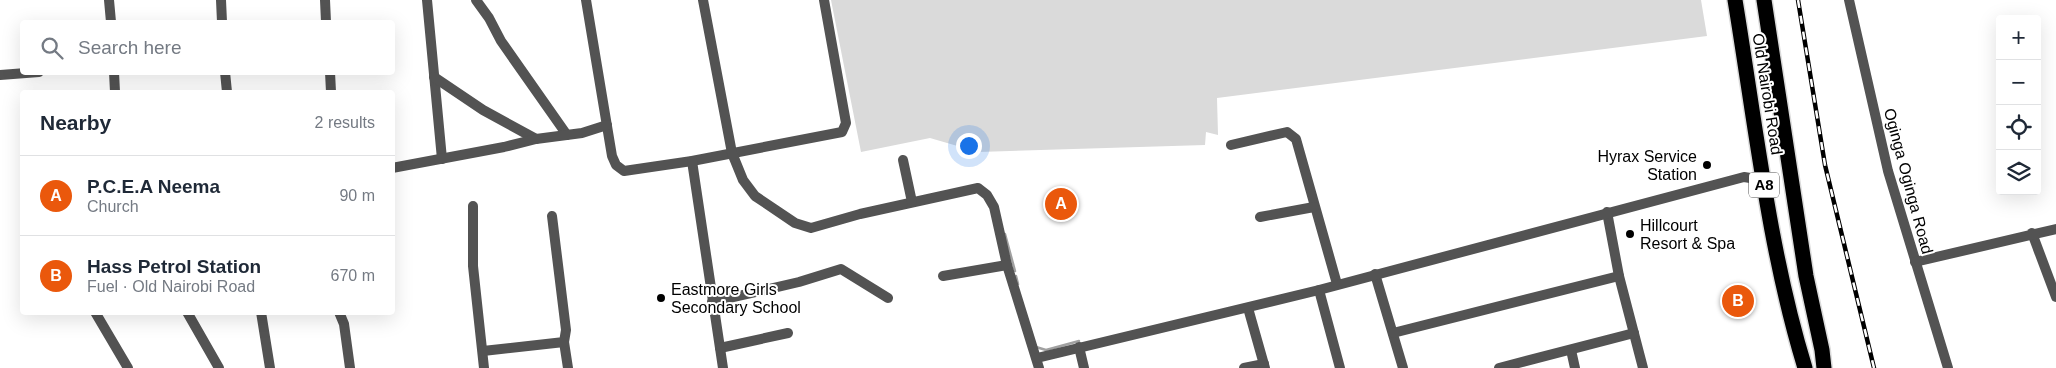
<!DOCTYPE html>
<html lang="en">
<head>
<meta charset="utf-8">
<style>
  body { margin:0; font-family:Arial,sans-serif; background:#f2f2f3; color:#1f2937 }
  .controls { position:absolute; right:15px; top:15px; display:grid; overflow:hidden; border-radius:5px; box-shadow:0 5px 20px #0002 }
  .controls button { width:45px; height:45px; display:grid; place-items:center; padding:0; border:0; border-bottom:1px solid #e0e1e3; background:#fff; color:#1f2937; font:25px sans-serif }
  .you { position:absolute; left:968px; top:145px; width:18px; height:18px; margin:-12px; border:4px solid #fff; border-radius:50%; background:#1a73e8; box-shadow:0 0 0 8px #1a73e833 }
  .badge { display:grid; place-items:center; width:32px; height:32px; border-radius:50%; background:#ea580c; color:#fff; font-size:16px; font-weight:700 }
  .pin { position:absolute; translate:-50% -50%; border:2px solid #fff; box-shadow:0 1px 5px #0006 }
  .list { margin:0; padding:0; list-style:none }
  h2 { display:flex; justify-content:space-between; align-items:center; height:65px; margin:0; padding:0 20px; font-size:21px }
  h2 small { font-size:16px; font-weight:400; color:#747a83 }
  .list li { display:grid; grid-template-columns:32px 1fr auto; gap:15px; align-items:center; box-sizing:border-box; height:80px; padding:0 20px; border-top:1px solid #e0e1e3 }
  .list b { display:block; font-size:19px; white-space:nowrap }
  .list p { margin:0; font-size:16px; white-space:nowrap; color:#747a83 }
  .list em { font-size:16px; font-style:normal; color:#747a83 }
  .icon { flex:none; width:28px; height:28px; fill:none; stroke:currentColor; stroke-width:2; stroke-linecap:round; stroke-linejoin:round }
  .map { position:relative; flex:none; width:2056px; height:368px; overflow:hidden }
  .search { position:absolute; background:#fff; box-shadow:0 5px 20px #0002; left:20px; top:20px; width:375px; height:55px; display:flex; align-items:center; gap:12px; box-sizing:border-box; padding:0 18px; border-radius:5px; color:#747a83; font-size:19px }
  .panel { position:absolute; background:#fff; box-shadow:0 5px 20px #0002; left:20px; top:90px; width:375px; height:225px; border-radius:5px }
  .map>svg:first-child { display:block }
</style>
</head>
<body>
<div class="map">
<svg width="2056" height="368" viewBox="0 0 2056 368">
  <rect width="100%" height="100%" fill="#fff"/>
  <!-- green -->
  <path fill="#dadada" d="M831 0H1701L1707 36 1217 98 1218 135 1206 132 1205 145 978 152 930 138 861 152Z"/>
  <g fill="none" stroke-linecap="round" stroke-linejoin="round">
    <!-- stream -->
    <g stroke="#a1a1a1" stroke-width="2.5">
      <path d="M1005 234 1015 271"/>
      <path d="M1016 276 1018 284"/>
      <path d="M1036 347 1046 350 1079 341"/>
    </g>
    <!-- highway casing -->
    <g stroke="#dbdbdb" stroke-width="18">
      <g id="highway">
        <path d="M1735 0C1755 121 1769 251 1805 368"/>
        <path d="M1764 0 1806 276 1822 350 1824 368"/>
      </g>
    </g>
    <!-- minor -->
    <g stroke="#535353" stroke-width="10">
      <path d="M109 0 111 22"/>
      <path d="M221 0 222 22"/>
      <path d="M325 0 326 22"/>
      <path d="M427 0 442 159"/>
      <path d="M476 0 489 18 501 41 567 135"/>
      <path d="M586 0 612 156 616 165 624 171 692 161 842 132 846 123 824 0"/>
      <path d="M703 0 732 153 743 180 755 196 795 223 811 228 860 214 978 188 987 195 994 207 1007 265 1039 368"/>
      <path d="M1849 0 1888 171 1948 368"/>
      <path d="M114 72 115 92"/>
      <path d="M225 72 227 92"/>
      <path d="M330 72 331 92"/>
      <path d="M0 75 39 72"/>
      <path d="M434 77 483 110 536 139"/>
      <path d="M1231 145 1287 132 1296 139 1337 284"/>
      <path d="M903 160 912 202"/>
      <path d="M692 161 723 368"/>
      <path d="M392 168 504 147 536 139 582 133 607 125"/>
      <path d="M473 206V266L484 368"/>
      <path d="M1607 212 1619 276 1643 368"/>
      <path d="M1260 217 1314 207"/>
      <path d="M2032 233 2056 297"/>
      <path d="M1915 262 2056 229"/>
      <path d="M1375 274 1403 368"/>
      <path d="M943 276 1007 265"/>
      <path d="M1319 290 1340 368"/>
      <path d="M712 302 799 282 841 269 888 298"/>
      <path d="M1248 308 1265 368"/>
      <path d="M95 312 128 368"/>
      <path d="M187 312 219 368"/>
      <path d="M261 312 270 368"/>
      <path d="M339 312 344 324 350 368"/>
      <path d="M1393 333 1619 276"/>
      <path d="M564 342 568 368"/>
      <path d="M1079 347 1084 368"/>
      <path d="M720 348 788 333"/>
      <path d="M1571 350 1575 368"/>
      <path d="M483 351 564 342 566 330 552 216"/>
      <path d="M1037 358 1319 290 1744 177 1763 180"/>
      <path d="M1244 368 1264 364"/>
      <path d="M1499 368 1634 333"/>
    </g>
    <!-- highway -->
    <use href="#highway" stroke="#000" stroke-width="15"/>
    <!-- rail casing -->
    <g stroke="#000" stroke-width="4.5">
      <path id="rail" d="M1798 0 1825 165 1874 368"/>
    </g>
    <!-- rail -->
    <use href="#rail" stroke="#fff" stroke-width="2.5" stroke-dasharray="8" stroke-linecap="butt"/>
  </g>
  <!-- markers -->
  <g fill="#000" stroke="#fff" stroke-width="2">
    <circle cx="1707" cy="165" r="5"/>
    <circle cx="1630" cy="234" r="5"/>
    <circle cx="661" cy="298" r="5"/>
  </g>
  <g text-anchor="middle" stroke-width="4" stroke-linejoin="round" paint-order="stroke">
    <!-- shield labels -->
    <rect fill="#fff" stroke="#4c4c4c" stroke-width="1" x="1749" y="172.5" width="30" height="25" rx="4"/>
    <g font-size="15" font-weight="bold" fill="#000">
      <text x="1764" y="190">A8</text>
    </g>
    <!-- street labels -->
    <g font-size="16" fill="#000" stroke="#fff">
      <text transform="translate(1768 94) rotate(81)" y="6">Old Nairobi Road</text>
      <text transform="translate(1909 181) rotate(75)" y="6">Oginga Oginga Road</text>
    </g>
    <!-- poi labels -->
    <g font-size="16" fill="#000" stroke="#fff" text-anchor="start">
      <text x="1697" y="162" text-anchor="end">Hyrax Service<tspan x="1697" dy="18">Station</tspan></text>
      <text x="1640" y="231">Hillcourt<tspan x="1640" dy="18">Resort &amp; Spa</tspan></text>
      <text x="671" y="295">Eastmore Girls<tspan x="671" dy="18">Secondary School</tspan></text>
    </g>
  </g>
</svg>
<div class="controls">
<button>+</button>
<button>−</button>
<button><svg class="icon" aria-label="locate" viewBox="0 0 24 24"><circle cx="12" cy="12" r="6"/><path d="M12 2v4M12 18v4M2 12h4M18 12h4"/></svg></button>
<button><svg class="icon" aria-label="layers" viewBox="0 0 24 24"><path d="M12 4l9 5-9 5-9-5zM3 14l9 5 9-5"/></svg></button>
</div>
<div class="you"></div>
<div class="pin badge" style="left:1061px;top:204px">A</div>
<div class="pin badge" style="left:1738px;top:301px">B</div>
<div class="search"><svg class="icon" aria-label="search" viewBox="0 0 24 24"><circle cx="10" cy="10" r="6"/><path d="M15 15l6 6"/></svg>Search here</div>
<section class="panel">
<h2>Nearby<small>2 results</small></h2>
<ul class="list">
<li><span class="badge">A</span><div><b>P.C.E.A Neema</b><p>Church</p></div><em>90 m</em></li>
<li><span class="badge">B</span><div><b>Hass Petrol Station</b><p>Fuel · Old Nairobi Road</p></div><em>670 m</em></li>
</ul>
</section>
</div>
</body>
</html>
